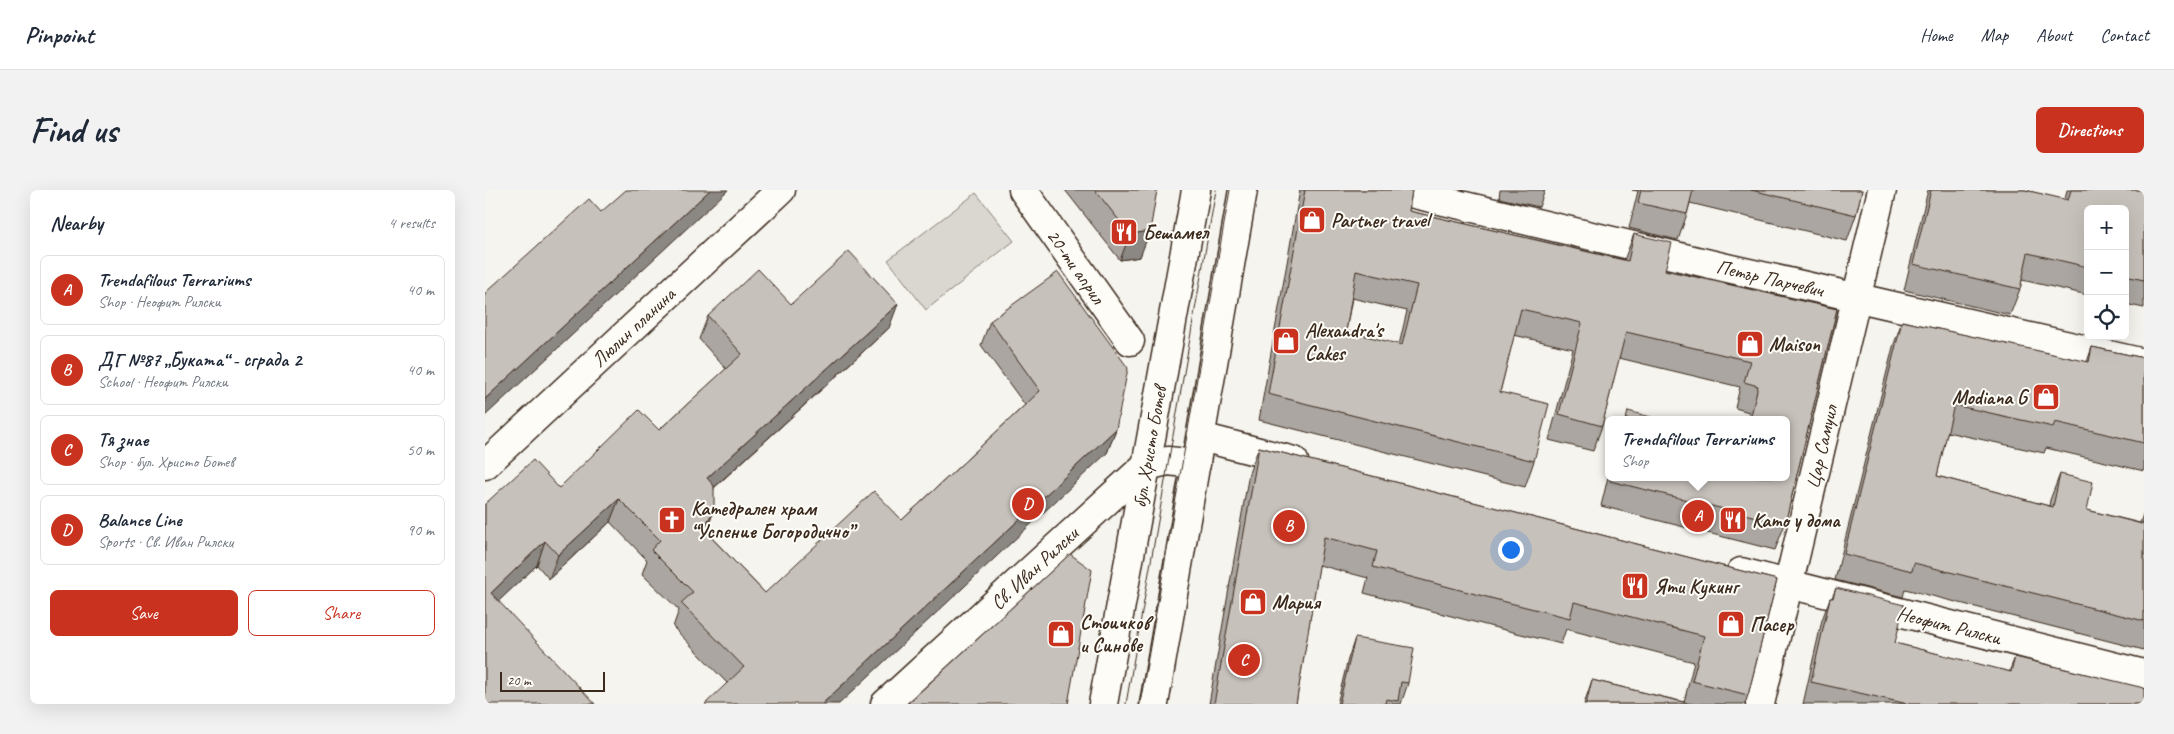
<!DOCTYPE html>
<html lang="en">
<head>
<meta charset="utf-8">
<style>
  body { margin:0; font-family:Caveat,sans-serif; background:#f2f2f3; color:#1f2937 }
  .controls { position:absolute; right:15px; top:15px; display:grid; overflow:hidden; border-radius:8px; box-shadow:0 5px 20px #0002 }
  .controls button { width:45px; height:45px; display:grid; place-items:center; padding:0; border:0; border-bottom:1px solid #e0e1e3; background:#fff; color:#1f2937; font:25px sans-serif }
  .scale { position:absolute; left:15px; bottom:12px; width:105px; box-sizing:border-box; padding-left:5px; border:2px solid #3b2a1e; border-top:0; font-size:14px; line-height:18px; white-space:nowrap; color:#3b2a1e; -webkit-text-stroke:4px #fdfcf7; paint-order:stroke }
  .you { position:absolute; left:1025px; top:359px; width:18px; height:18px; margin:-12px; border:4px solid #fff; border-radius:50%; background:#1a73e8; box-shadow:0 0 0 8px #1a73e833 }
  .badge { display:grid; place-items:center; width:32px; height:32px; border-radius:50%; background:#c8321e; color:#fff; font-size:16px; font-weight:700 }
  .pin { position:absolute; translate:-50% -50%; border:2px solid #fff; box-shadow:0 1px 5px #0006 }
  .popup { position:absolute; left:1120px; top:226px; width:185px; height:65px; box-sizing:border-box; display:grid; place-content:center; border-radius:8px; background:#fff; filter:drop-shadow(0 1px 4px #0005); font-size:16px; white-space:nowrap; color:#747a83 }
  .popup b { font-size:19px; color:#1f2937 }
  .popup::after { content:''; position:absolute; left:50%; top:100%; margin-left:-10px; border:10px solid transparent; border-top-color:#fff }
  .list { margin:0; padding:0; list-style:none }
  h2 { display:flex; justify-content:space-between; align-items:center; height:65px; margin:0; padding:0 20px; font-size:21px }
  h2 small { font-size:16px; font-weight:400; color:#747a83 }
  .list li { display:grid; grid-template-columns:32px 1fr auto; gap:15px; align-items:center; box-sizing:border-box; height:70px; margin:0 10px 10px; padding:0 10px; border:1px solid #e0e1e3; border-radius:8px }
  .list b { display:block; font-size:19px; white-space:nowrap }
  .list p { margin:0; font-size:16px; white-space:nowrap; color:#747a83 }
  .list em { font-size:16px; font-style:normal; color:#747a83 }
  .actions { display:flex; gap:10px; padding:15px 20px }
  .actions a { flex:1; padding:11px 0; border:1px solid #c8321e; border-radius:8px; text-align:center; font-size:18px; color:#c8321e }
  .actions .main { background:#c8321e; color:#fff }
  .icon { flex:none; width:28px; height:28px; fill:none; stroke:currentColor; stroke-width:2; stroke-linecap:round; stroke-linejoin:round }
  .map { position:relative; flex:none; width:1659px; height:514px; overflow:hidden; border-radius:8px }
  header { display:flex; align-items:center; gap:30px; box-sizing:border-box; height:70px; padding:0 25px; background:#fff; border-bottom:1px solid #e0e1e3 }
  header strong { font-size:24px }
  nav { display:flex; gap:28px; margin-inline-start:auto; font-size:18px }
  .intro { display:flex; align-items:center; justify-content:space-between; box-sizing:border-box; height:120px; padding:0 30px }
  h1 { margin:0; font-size:35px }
  .button { padding:12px 22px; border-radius:8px; background:#c8321e; color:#fff; font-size:18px; font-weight:700 }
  main { display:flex; gap:30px; padding:0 30px }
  aside { flex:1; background:#fff; border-radius:8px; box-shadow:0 5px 20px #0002 }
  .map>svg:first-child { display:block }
</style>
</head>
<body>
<header>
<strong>Pinpoint</strong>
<nav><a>Home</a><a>Map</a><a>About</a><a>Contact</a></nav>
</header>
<div class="intro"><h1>Find us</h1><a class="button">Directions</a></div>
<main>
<aside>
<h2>Nearby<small>4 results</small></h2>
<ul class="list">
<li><span class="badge">A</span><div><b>Trendafilous Terrariums</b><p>Shop · Неофит Рилски</p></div><em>40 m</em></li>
<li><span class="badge">B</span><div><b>ДГ №87 „Буката“ - сграда 2</b><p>School · Неофит Рилски</p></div><em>40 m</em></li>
<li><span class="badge">C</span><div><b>Тя знае</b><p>Shop · бул. Христо Ботев</p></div><em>50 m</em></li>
<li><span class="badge">D</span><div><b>Balance Line</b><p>Sports · Св. Иван Рилски</p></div><em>90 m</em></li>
</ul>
<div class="actions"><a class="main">Save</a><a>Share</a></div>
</aside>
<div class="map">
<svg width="1659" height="514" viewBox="0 0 1659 514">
  <rect width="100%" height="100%" fill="#f5f4ee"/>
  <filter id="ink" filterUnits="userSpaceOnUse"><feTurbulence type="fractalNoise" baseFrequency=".02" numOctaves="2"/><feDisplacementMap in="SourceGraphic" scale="10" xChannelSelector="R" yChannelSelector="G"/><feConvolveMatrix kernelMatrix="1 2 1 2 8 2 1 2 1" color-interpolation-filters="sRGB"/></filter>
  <g filter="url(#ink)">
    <!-- green -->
    <path fill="#dad6d0" stroke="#8a8077" d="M491 3 529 51 441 120 403 70Z"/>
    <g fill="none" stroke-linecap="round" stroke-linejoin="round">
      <!-- minor casing -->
      <g stroke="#3b2a1e" stroke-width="31">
        <g id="minor">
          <path d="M538 0 645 151"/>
          <path d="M912 0 1242 78 1659 173"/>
          <path d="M716 247 809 271"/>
          <path d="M0 275 296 0"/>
          <path d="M1256 382 1659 484"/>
          <path d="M400 514 660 276 683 271 711 274"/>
          <path d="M1275 514 1397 0"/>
        </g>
      </g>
      <!-- secondary casing -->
      <g stroke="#3b2a1e" stroke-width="31">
        <g id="secondary">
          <path d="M618 514 711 0"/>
          <path d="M669 514 758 0"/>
        </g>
      </g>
      <!-- minor -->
      <use href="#minor" stroke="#fdfcf7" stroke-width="28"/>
      <!-- secondary -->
      <use href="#secondary" stroke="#fdfcf7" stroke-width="28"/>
      <!-- tram -->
      <g stroke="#3b2a1e" stroke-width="1">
        <path d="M641 514 731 0"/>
        <path d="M655 514 745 0"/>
      </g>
    </g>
    <!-- wall -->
    <g fill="#aba6a1" stroke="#3b2a1e" fill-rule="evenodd">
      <path d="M580 0H672L655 67 635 70Z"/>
      <path d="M815 0H927L924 21 1139 70 1149 44 1180 80 1352 119 1300 334 1290 360 1116 316 1124 283V287H1302V230H1262L1264 222 1250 218 1255 197 1134 168 1117 236 1108 261 1064 250 1088 159 1029 145 1015 202 1049 271 1040 297 774 230ZM867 108 922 121 914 155 861 141Z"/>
      <path d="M1015 0H1060L1054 17 1014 8Z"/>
      <path d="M1147 0H1377L1371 25 1362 51 1205 13 1202 24 1193 50 1184 48 1144 38 1153 1Z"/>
      <path d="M1443 0H1540L1580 10 1582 0H1659V118L1640 114V19H1603V105L1537 90 1535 99 1525 125 1419 100Z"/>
      <path d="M306 114 404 138 229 298 221 342 280 403 417 330 540 215 496 155 505 131 631 239 622 263 242 493 188 437 194 420 157 384 162 370 125 332 64 389 52 375 13 411 0 514V314L74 298 174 240 241 179 214 149 223 126Z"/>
      <path d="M1417 131 1602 172 1607 157 1659 168V281L1561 258 1559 263 1462 242 1452 286 1564 316 1565 310 1575 284 1602 320 1655 333 1659 321V460L1420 399 1418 407 1350 390 1408 157Z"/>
      <path d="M774 257 1292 390 1263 505 1260 514H1099L1107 490 1199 512 1209 472 1081 439 1076 454 1008 437 879 403 883 388 834 375 811 514H724L764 283Z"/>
      <path d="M1351 398 1410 453 1524 482 1530 467 1659 514H1318L1337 430 1345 408H1347Z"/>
      <path d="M870 448 923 493 916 514H852L863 469Z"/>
    </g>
    <!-- shaded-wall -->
    <g fill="#8b8783" stroke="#3b2a1e">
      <path d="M225 0H243L0 226V209Z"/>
      <path d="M665 41 655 67 635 70 645 44Z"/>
      <path d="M413 114 404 138 213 312 222 288Z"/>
      <path d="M631 239 622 263 354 514H337Z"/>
      <path d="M134 309 125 332 64 389 73 365Z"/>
      <path d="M229 320 221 344 218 339Z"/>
      <path d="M60 351 52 375 0 424 6 403Z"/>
    </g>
    <!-- building -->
    <g fill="#c7c1bb" stroke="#3b2a1e" fill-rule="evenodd">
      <path d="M141 0H225L0 209V103L104 9 116 22Z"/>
      <path d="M610 0H672L665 41 645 44Z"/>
      <path d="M820 0H927L924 21 1143 71 1149 44 1187 53 1180 80 1352 119 1300 334 1125 291 1126 287H1302V230H1265L1273 196 1259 192 1265 171 1141 142 1117 236 1074 224 1097 133 1036 119 1015 202 1064 214 1049 271 783 204ZM871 81 932 95 917 155 861 141Z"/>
      <path d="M1156 0H1208L1202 24 1153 13Z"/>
      <path d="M1266 0H1377L1371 25Z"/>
      <path d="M1446 0H1540L1583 10 1586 0H1659V90L1640 86V19H1603V77L1543 63 1535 99 1428 74Z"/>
      <path d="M364 61 413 114 222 288 229 296V320L218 339 280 403 389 301 417 330 555 201 505 131 573 82 643 178 631 239 337 514H220L259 477 196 413 208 402 166 360 175 350 134 309 73 365 60 351 6 403 110 514H0V314L48 270 74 298 154 220 174 240 257 164 223 126 273 79 306 114Z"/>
      <path d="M1417 131 1604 172 1607 157 1659 168V253L1570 232 1568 237 1469 215 1452 286 1568 317 1575 284 1608 292 1602 320 1657 334 1659 328V431L1429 373 1427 381 1359 364Z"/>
      <path d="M1143 221 1177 230H1141Z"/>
      <path d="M774 257 1292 390 1263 505 1207 491 1219 446 1089 412 1085 428 1017 411 888 377 892 361 839 347 811 514H729Z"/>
      <path d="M585 364 607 380 583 514H422Z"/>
      <path d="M1351 398 1419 415 1410 453 1526 482 1530 467 1659 498V514H1423L1326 492 1345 408H1348Z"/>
      <path d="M870 448 929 458 923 493 916 492 913 511 901 509 900 514H854Z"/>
      <path d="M1107 490 1206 514H1101Z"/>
    </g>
  </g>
  <!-- icons -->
  <defs>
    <g id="shop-square" transform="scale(1.4375)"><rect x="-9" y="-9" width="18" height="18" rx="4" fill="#c8321e" stroke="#fdfcf7"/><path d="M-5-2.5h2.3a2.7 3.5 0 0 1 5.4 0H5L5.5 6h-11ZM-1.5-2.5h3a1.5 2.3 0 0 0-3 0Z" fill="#fff"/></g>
    <g id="restaurant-square" transform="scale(1.4375)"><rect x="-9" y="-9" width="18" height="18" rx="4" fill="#c8321e" stroke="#fdfcf7"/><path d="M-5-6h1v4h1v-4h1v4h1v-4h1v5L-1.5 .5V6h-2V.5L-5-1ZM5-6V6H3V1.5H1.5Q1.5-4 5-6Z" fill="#fff"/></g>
    <g id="church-square" transform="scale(1.4375)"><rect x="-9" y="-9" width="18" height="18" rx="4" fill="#c8321e" stroke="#fdfcf7"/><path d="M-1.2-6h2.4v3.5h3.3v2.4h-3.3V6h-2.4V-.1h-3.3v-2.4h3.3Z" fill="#fff"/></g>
  </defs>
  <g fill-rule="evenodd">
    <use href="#shop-square" x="827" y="30"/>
    <use href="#restaurant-square" x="639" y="42"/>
    <use href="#shop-square" x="801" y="151"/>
    <use href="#shop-square" x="1265" y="154"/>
    <use href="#shop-square" x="1561" y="207"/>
    <use href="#church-square" x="187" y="330"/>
    <use href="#restaurant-square" x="1248" y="330"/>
    <use href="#restaurant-square" x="1150" y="396"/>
    <use href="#shop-square" x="768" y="412"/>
    <use href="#shop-square" x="1246" y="434"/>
    <use href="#shop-square" x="576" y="444"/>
  </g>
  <g text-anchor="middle" stroke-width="4" stroke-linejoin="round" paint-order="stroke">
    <!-- poi labels -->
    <g font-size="20" font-weight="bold" fill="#3b2a1e" stroke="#fdfcf7" text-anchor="start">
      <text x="846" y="37">Partner travel</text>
      <text x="658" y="49">Бешамел</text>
      <text x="820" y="147">Alexandra's<tspan x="820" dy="23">Cakes</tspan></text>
      <text x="1284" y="161">Maison</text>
      <text x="1542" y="214" text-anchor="end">Modiana G</text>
      <text x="206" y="325">Катедрален храм<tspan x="206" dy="23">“Успение Богородично”</tspan></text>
      <text x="1267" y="337">Като у дома</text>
      <text x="1169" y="403">Яти Кукинг</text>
      <text x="787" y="419">Мария</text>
      <text x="595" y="439">Стоичков<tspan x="595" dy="23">и Синове</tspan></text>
      <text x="1265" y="441">Пасер</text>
    </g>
    <!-- street labels -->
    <g font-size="20" fill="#3b2a1e" stroke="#fdfcf7">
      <text transform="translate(591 76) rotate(55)" y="7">20-ти април</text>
      <text transform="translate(1285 88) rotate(13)" y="7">Петър Парчевич</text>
      <text transform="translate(148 137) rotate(-43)" y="7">Люлин планина</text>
      <text transform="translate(664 257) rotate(-80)" y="7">бул. Христо Ботев</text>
      <text transform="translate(1336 257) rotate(-77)" y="7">Цар Самуил</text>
      <text transform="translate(549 378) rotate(-43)" y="7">Св. Иван Рилски</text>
      <text transform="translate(1464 435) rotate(14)" y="7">Неофит Рилски</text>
    </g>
  </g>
</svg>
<div class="controls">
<button>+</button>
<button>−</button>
<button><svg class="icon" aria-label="locate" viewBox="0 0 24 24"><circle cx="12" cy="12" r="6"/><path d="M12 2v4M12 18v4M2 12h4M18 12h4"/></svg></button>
</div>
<div class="scale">20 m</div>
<div class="you"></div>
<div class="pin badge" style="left:1213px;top:326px">A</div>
<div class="popup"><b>Trendafilous Terrariums</b>Shop</div>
<div class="pin badge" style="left:804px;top:336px">B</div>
<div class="pin badge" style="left:759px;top:470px">C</div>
<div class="pin badge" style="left:543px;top:314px">D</div>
</div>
</main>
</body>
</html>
